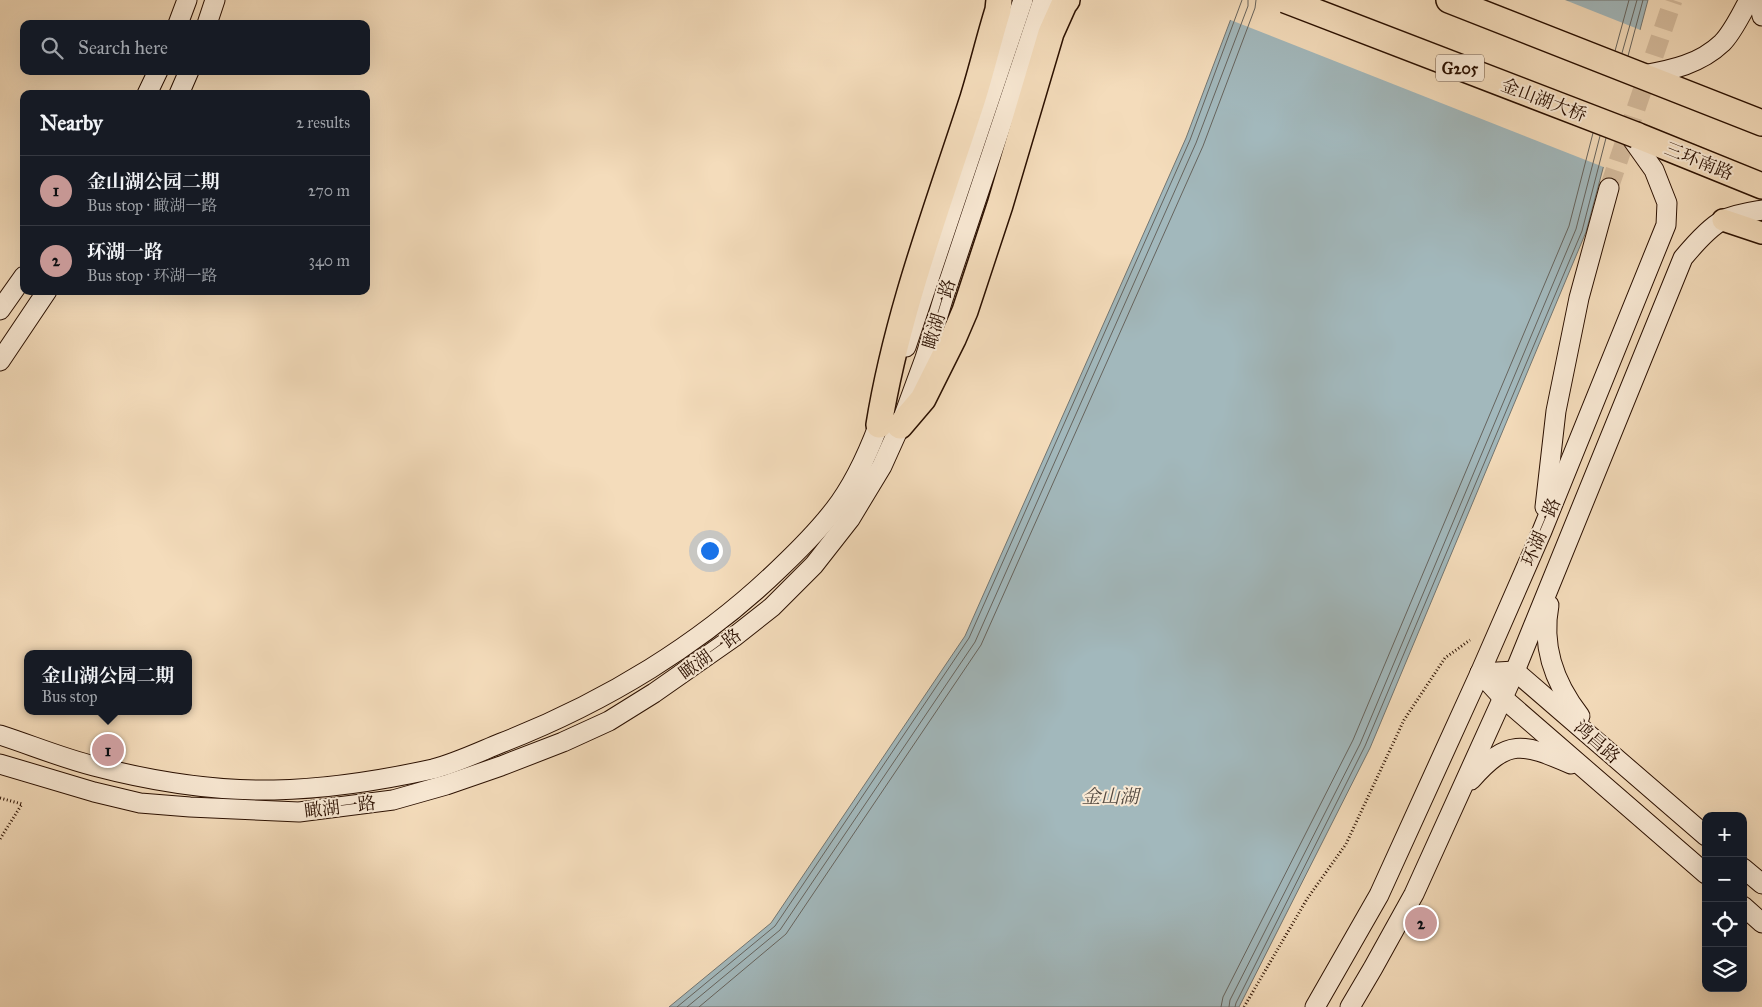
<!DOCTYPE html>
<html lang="en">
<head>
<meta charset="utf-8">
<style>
  body { margin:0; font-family:"IM FELL Great Primer","Noto Serif SC",serif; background:#20242c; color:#f1f3f6 }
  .controls { position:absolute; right:15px; bottom:15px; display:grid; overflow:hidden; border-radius:10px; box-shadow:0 5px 20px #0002 }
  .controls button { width:45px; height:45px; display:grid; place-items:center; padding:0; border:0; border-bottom:1px solid #363941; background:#171b24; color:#f1f3f6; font:25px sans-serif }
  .you { position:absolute; left:709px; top:550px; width:18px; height:18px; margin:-12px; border:4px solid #fff; border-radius:50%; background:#1a73e8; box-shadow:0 0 0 8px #1a73e833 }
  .badge { display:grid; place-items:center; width:32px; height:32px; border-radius:50%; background:#c59692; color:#111; font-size:16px; font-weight:700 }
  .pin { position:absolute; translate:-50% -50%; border:2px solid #fff; box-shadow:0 1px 5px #0006 }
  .popup { position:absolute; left:24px; top:650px; width:168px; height:65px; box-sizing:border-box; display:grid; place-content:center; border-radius:10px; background:#171b24; filter:drop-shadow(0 1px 4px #0005); font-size:16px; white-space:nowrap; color:#9ea1a6 }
  .popup b { font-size:19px; color:#f1f3f6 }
  .popup::after { content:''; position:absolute; left:50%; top:100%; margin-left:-10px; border:10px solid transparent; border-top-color:#171b24 }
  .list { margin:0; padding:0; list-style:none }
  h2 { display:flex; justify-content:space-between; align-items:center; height:65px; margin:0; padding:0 20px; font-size:21px }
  h2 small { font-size:16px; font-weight:400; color:#9ea1a6 }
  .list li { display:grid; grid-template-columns:32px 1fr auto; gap:15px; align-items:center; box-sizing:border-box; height:70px; padding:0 20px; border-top:1px solid #363941 }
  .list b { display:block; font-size:19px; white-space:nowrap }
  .list p { margin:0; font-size:16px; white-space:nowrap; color:#9ea1a6 }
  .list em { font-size:16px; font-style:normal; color:#9ea1a6 }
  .icon { flex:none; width:28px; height:28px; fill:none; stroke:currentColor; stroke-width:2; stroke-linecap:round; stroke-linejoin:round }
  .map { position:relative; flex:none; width:1762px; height:1007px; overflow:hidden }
  .search { position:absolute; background:#171b24; box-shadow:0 5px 20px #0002; left:20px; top:20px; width:350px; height:55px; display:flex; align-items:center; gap:12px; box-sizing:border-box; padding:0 18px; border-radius:10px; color:#9ea1a6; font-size:19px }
  .panel { position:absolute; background:#171b24; box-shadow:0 5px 20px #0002; left:20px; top:90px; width:350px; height:205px; border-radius:10px }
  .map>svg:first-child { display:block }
</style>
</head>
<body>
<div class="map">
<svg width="1762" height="1007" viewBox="0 0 1762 1007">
  <rect width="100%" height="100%" fill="#f4dcbb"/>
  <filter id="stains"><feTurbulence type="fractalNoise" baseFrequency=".004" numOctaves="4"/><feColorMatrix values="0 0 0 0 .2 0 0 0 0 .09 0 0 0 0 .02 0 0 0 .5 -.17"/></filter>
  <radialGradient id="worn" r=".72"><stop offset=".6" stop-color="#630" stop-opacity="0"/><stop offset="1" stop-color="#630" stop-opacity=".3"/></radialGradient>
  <!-- water -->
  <path fill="#a2b8bc" stroke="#727571" d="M1238 0H1648L1586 232 1370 748 1239 1007H669L771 923 965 636 1186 138Z"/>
  <!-- pier -->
  <path fill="#f4dcbb" d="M1235 0H1565L1643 31 1606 168 1228 19Z"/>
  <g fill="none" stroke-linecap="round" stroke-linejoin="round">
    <!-- shore -->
    <g stroke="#66645e" stroke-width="1">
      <path d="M1615 51 1629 0"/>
      <path d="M1622 53 1637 0"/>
      <path d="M1628 56 1643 0"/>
      <path d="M677 1007 775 926 969 638 1190 140 1242 0"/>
      <path d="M687 1007 780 930 975 642 1196 143 1248 6V0"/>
      <path d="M699 1007 786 934 981 645 1203 146 1255 8 1256 0"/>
      <path d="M1221 1007 1223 997 1353 740 1569 226 1593 133"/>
      <path d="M1229 1007 1230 1000 1360 744 1576 229 1600 136"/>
      <path d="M1235 1007 1236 1003 1365 746 1582 231 1606 138"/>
    </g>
    <!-- secondary-tunnel -->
    <path stroke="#d6bd9f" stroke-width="19" stroke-dasharray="19 9" stroke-linecap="butt" d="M1609 188 1673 0"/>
    <!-- secondary casing -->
    <g stroke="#2b1000" stroke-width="21">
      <g id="secondary">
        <path d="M1759 0 1762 16"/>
        <path d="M178 24 187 0"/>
        <path d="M207 24 215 0"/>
        <path d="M1643 75C1672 70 1700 64 1722 43 1733 32 1741 14 1749 0"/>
        <path d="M147 94 158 71"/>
        <path d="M179 94 189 71"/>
        <path d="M0 310 24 276"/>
        <path d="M906 347 1023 0"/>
        <path d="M0 361 47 291"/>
        <path d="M1545 507 1556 411 1579 298 1609 188"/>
        <path d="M1549 605C1541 647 1555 684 1580 716"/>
        <path d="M1480 673 1503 698 1706 874"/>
        <path d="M1480 673 1515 671 1706 836"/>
        <path d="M0 735C31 745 62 758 94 766 151 781 215 791 274 790 325 789 383 780 433 769 456 763 479 752 501 743 604 703 702 644 781 567 802 547 823 526 840 502 859 475 872 444 883 413"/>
        <path d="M0 764 94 792 140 803 190 807 299 812 393 800 446 785 501 766 563 742 609 721 654 693 734 637 772 607 814 565 850 519 882 466 900 426 925 358 944 296 1043 0"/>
        <path d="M1471 780C1508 738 1522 743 1571 764"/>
        <path d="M1743 868 1762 884"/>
        <path d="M1743 906 1762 923"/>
        <path d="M1315 1007 1379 895 1480 673 1542 531 1666 225 1667 203 1654 170 1627 132"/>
        <path d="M1350 1007 1373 968 1414 894 1515 671 1683 258C1693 246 1710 227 1723 220 1735 214 1750 212 1762 210"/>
      </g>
    </g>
    <!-- primary casing -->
    <g stroke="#2b1000" stroke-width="24">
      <path id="primary" d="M1723 220 1762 233"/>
    </g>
    <!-- highway casing -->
    <g stroke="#2b1000" stroke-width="28">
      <g id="highway">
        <path d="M1449 0 1762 123"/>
        <path d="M1636 135 1762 186"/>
        <path d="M879 425C897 313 938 206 973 98 982 69 989 39 998 10L999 0"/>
        <path d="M900 426 923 399 953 339 965 311 1000 205 1051 33 1064 4 1067 0"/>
      </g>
    </g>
    <!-- path -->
    <g stroke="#2b1000" stroke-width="3" stroke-dasharray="1 2.5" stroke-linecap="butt">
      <path d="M0 798 22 804 0 839"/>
      <path d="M1244 1007 1307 899 1346 844 1404 720 1445 658 1470 640"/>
    </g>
    <!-- secondary -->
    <use href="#secondary" stroke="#f8e8d3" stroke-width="19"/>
    <!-- primary -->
    <use href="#primary" stroke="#f4dcbb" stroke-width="21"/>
    <!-- highway -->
    <use href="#highway" stroke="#f4dcbb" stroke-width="25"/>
    <!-- highway-bridge casing -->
    <g stroke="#2b1000" stroke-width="28" stroke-linecap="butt">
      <path id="highway-bridge" d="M1285 0 1636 135"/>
    </g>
    <!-- highway-bridge -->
    <use href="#highway-bridge" stroke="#f4dcbb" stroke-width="25"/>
  </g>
  <g text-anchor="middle" stroke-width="4" stroke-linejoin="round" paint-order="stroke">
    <!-- shield labels -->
    <rect fill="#f8e8d3" stroke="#68513f" stroke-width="1" x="1436" y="54.5" width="48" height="27" rx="4"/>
    <g font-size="16" font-weight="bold" fill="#2b1000">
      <text x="1460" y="74">G205</text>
    </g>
    <!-- street labels -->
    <g font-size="18" fill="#2b1000" stroke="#f8e8d3">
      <text transform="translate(1544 100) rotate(21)" y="6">金山湖大桥</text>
      <text transform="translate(1699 161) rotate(22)" y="6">三环南路</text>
      <text transform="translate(939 314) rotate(-73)" y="6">瞰湖一路</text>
      <text transform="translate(1541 532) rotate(-67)" y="6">环湖一路</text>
      <text transform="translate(710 654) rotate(-36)" y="6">瞰湖一路</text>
      <text transform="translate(1597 742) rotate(41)" y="6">鸿昌路</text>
      <text transform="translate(340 807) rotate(-7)" y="6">瞰湖一路</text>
    </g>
    <!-- water labels -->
    <g font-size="19" font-style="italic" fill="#554b42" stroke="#f8e8d3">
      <text x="1110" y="803">金山湖</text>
    </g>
  </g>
  <rect width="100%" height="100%" filter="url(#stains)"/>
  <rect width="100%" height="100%" fill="url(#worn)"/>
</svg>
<div class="controls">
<button>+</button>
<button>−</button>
<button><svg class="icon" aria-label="locate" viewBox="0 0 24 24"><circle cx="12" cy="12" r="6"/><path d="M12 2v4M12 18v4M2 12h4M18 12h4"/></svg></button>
<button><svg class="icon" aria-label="layers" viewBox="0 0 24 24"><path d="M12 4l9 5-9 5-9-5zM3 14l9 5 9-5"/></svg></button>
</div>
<div class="you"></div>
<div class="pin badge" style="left:108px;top:750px">1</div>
<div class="popup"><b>金山湖公园二期</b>Bus stop</div>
<div class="pin badge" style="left:1421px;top:923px">2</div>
<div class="search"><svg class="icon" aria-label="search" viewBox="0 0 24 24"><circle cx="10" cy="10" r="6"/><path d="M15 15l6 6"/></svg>Search here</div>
<section class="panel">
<h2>Nearby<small>2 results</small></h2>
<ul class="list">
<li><span class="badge">1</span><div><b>金山湖公园二期</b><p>Bus stop · 瞰湖一路</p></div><em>270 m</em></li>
<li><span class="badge">2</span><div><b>环湖一路</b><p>Bus stop · 环湖一路</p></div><em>340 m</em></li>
</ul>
</section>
</div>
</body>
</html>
